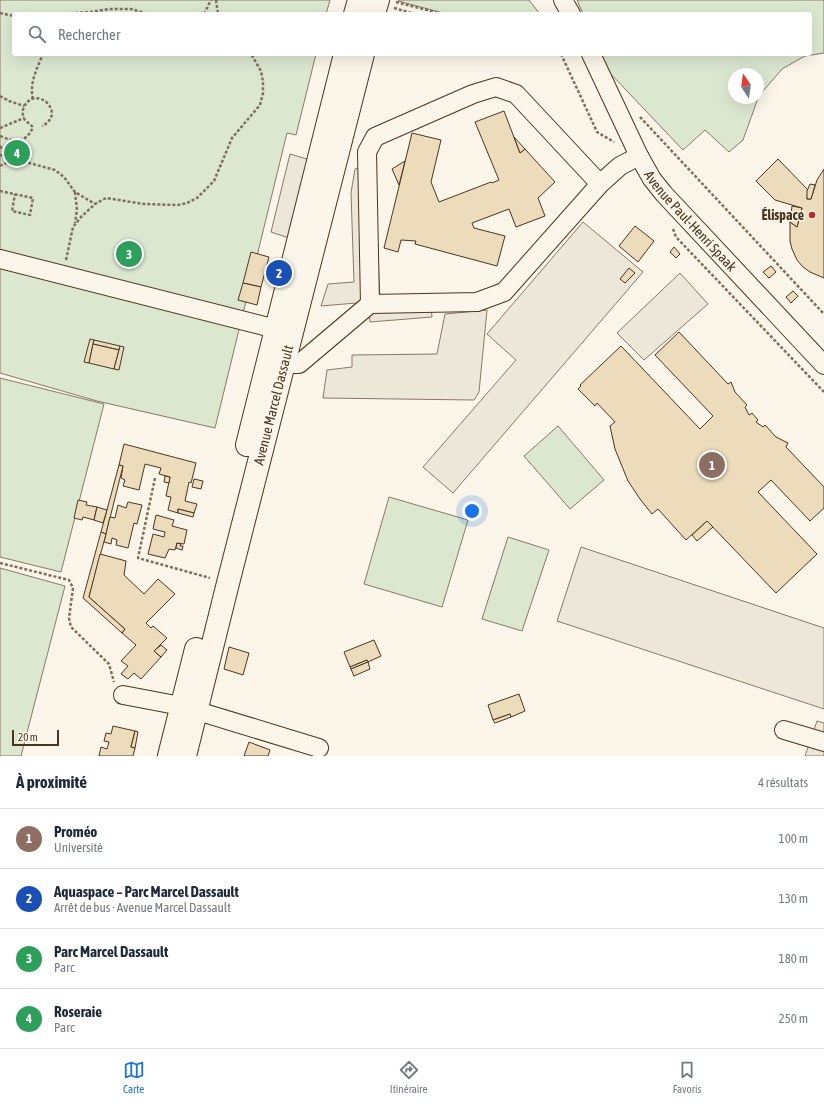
<!DOCTYPE html>
<html lang="fr">
<head>
<meta charset="utf-8">
<style>
  body { margin:0; font-family:"Asap Condensed",sans-serif; background:#f6f6f7; color:#1f2937 }
  .compass { position:absolute; left:728px; top:68px; width:36px; height:36px; border-radius:50%; background:#fff; box-shadow:0 4px 16px #0002; rotate:347deg }
  .scale { position:absolute; left:12px; bottom:10px; width:47px; box-sizing:border-box; padding-left:4px; border:2px solid #4a3520; border-top:0; font-size:11px; line-height:14px; white-space:nowrap; color:#4a3520; -webkit-text-stroke:3px #fbf6e9; paint-order:stroke }
  .you { position:absolute; left:472px; top:511px; width:14px; height:14px; margin:-10px; border:3px solid #fff; border-radius:50%; background:#1a73e8; box-shadow:0 0 0 6px #1a73e833 }
  .badge { display:grid; place-items:center; width:26px; height:26px; border-radius:50%; background:#1a73e8; color:#fff; font-size:13px; font-weight:700 }
  .pin { position:absolute; translate:-50% -50%; border:2px solid #fff; box-shadow:0 1px 4px #0006 }
  .list { margin:0; padding:0; list-style:none }
  h2 { display:flex; justify-content:space-between; align-items:center; height:52px; margin:0; padding:0 16px; font-size:17px }
  h2 small { font-size:13px; font-weight:400; color:#747a83 }
  .list li { display:grid; grid-template-columns:26px 1fr auto; gap:12px; align-items:center; box-sizing:border-box; height:60px; padding:0 16px; border-top:1px solid #e0e1e3 }
  .list b { display:block; font-size:15px; white-space:nowrap }
  .list p { margin:0; font-size:13px; white-space:nowrap; color:#747a83 }
  .list em { font-size:13px; font-style:normal; color:#747a83 }
  .icon { flex:none; width:22px; height:22px; fill:none; stroke:currentColor; stroke-width:2; stroke-linecap:round; stroke-linejoin:round }
  .map { position:relative; flex:none; width:824px; height:756px; overflow:hidden }
  .search { position:absolute; background:#fff; box-shadow:0 4px 16px #0002; left:12px; right:12px; top:12px; height:44px; display:flex; align-items:center; gap:10px; box-sizing:border-box; padding:0 14px; border-radius:4px; color:#747a83; font-size:15px }
  .sheet { height:292px; background:#fff }
  nav { display:flex; justify-content:space-around; align-items:center; box-sizing:border-box; height:56px; border-top:1px solid #e0e1e3; background:#fff; font-size:11px; color:#747a83 }
  nav a { display:grid; justify-items:center; gap:2px }
  nav .on { color:#1a73e8 }
  .map>svg:first-child { display:block }
</style>
</head>
<body>
<div class="map">
<svg width="824" height="756" viewBox="0 0 824 756">
  <rect width="100%" height="100%" fill="#fbf6e9"/>
  <!-- green -->
  <g fill="#dce7d0" stroke="#887966">
    <path d="M0 0H330L326 14H14V54H316L296 135 287 133 215 428 97 401 0 373Z"/>
    <path d="M399 0H529L540 14H447L398 1Z"/>
    <path d="M577 0H824V53L805 56 782 69 758 97V74H734V98H758L743 140 729 152 705 130 683 150 608 71 600 54H810V14H583Z"/>
    <path d="M0 378 104 404 61 572 0 557Z"/>
    <path d="M558 426 604 480 570 509 524 456Z"/>
    <path d="M389 497 468 520 442 607 364 584Z"/>
    <path d="M508 537 549 550 522 631 482 619Z"/>
    <path d="M0 568 65 586 21 756H0Z"/>
  </g>
  <!-- parking -->
  <g fill="#ede7d9" stroke="#887966">
    <path d="M290 154 310 160 289 238 271 232Z"/>
    <path d="M374 161 380 301 321 306 328 284 354 282 351 193 355 169Z"/>
    <path d="M583 222 643 272 453 493 423 467 516 360 487 334Z"/>
    <path d="M680 273 708 304 644 360 617 333Z"/>
    <path d="M431 307 432 317 370 322 369 312Z"/>
    <path d="M487 310 479 392 474 400 323 398 327 370 352 367V355L437 354 445 314Z"/>
    <path d="M581 547 824 628V709L557 621Z"/>
    <path d="M817 721 824 723V756H805Z"/>
  </g>
  <!-- building -->
  <g fill="#ecdcbc" stroke="#4a3520">
    <path d="M504 111 520 153 525 149 555 182 538 198 545 216 516 227 509 209 472 223 474 228 505 236 497 266 415 244 416 241 401 240 398 252 384 248 412 133 441 140 431 182 439 202 491 182 492 183 499 180 475 122Z"/>
    <path d="M514 137 525 149 520 153Z"/>
    <path d="M778 159 808 190 807 199H811L817 180 824 169V278L810 272 803 267 797 260 792 249 790 241V222L797 227 802 208 775 200 756 181Z"/>
    <path d="M405 161 399 185 392 169Z"/>
    <path d="M810 184 815 185 811 199H807V191Z"/>
    <path d="M792 206 802 208 797 227 790 222Z"/>
    <path d="M635 226 654 241 638 262 619 246Z"/>
    <path d="M674 247 680 254 676 258 670 252Z"/>
    <path d="M251 252 269 257 261 287 243 283Z"/>
    <path d="M771 266 776 272 769 278 763 272Z"/>
    <path d="M629 268 635 273 625 283 620 279Z"/>
    <path d="M243 283 261 287 257 305 238 300Z"/>
    <path d="M793 291 798 296 791 303 786 297Z"/>
    <path d="M679 332 728 384 731 382 735 392 747 405 745 407 749 415 752 413 758 420 756 422 763 427 765 425 776 437 788 443 786 447 824 487V508L810 521 771 480 758 492 817 554 776 593 707 521 686 540 658 509 652 514 640 499 628 481 615 449 610 426 615 422 597 403 595 406 578 389 581 386 580 385 621 346 700 429 713 416 655 355Z"/>
    <path d="M90 339 94 340 89 363 84 362Z"/>
    <path d="M94 340 120 346 119 350 93 344Z"/>
    <path d="M93 344 119 350 114 369 89 363Z"/>
    <path d="M120 346 124 347 119 370 114 369Z"/>
    <path d="M124 444 196 463 191 483 189 482 185 501 197 504 194 513 178 509V513L168 510 171 497 166 496 170 477 159 474 161 468 145 464 139 490 123 486 125 480 121 478 123 466 119 465Z"/>
    <path d="M119 465 123 466 106 534 101 532Z"/>
    <path d="M165 476 170 477 169 483 164 482Z"/>
    <path d="M194 479 203 481 201 489 192 487Z"/>
    <path d="M78 500 87 502 86 505 97 507 94 520 83 517 82 520 74 518Z"/>
    <path d="M128 502 142 505 137 524 134 523 128 548 116 545 117 540 112 538 111 544 104 542 110 517 115 518 118 505 126 508Z"/>
    <path d="M97 507 107 510 103 523 94 520Z"/>
    <path d="M178 509 194 513 193 517 178 513Z"/>
    <path d="M156 515 174 520 172 526 187 530 184 544 177 543 175 550 169 549 165 558 148 554 153 534 164 537 165 532 153 529Z"/>
    <path d="M707 521 713 527 697 541 692 535Z"/>
    <path d="M101 532 106 534 89 597 125 629 122 633 83 598Z"/>
    <path d="M177 543 181 544 180 546H183L182 550 176 548Z"/>
    <path d="M100 554 126 561 124 575 144 594 158 579 175 594 146 623 151 628 153 626 167 638 154 651 161 657 141 679 134 673 128 679 121 674 128 666 121 661 136 645 122 633 125 629 89 597Z"/>
    <path d="M374 640 381 656 368 662 367 660 350 667 344 652Z"/>
    <path d="M161 645 167 650 161 657 154 651Z"/>
    <path d="M229 647 249 653 243 675 224 669Z"/>
    <path d="M367 660 368 662 351 669 350 667Z"/>
    <path d="M368 662 370 669 354 676 351 669Z"/>
    <path d="M519 694 525 711 511 717 510 714 493 720 488 705Z"/>
    <path d="M510 714 511 717 495 723 493 720Z"/>
    <path d="M113 726 135 731 131 747 135 748 133 756H99L101 747 107 749 109 742 104 741 106 733 111 734Z"/>
    <path d="M135 731 138 732 135 748 131 747Z"/>
    <path d="M249 742 270 750 268 756H244Z"/>
  </g>
  <g fill="none" stroke-linecap="round" stroke-linejoin="round">
    <!-- minor casing -->
    <g stroke="#4a3520" stroke-width="20">
      <g id="minor">
        <path d="M563 0 571 14"/>
        <path id="s1" d="M591 54 639 156 652 179 664 194 824 365"/>
        <path d="M600 184 516 94 496 87 473 94 375 137 367 152 370 304 477 302 504 292 600 184 620 166 639 156"/>
        <path d="M0 259 288 332"/>
        <path d="M271 359 292 364H299L370 304"/>
        <path d="M123 695 181 706 319 748"/>
        <path d="M784 730 824 742"/>
      </g>
    </g>
    <!-- major casing -->
    <g stroke="#4a3520" stroke-width="24">
      <g id="major">
        <path d="M355 14 359 0"/>
        <path d="M374 14 378 0"/>
        <path d="M247 445 345 54"/>
        <path d="M169 756 196 649"/>
        <path id="s2" d="M185 756 228 583 363 54"/>
      </g>
    </g>
    <!-- path -->
    <g stroke="#7f6f5c" stroke-width="2.5" stroke-dasharray="3 2" stroke-linecap="butt">
      <path d="M216 0 218 14"/>
      <path d="M396 2 442 14"/>
      <path d="M394 8 415 14"/>
      <path d="M0 13 14 16"/>
      <path d="M55 14 91 12 109 9H131L148 14"/>
      <path d="M204 14 211 0"/>
      <path d="M561 54 597 132 614 142"/>
      <path d="M0 96 9 101 24 106"/>
      <path d="M33 99C29 84 37 68 43 54"/>
      <path d="M640 117 824 314"/>
      <path d="M0 128 24 118"/>
      <path d="M0 136C14 142 26 144 33 127L25 120C22 115 22 110 25 105 38 85 67 114 42 126"/>
      <path d="M0 146 7 157 55 170 64 177 75 192 95 204"/>
      <path d="M0 155 7 157"/>
      <path d="M0 166 14 159"/>
      <path d="M0 191 33 198 30 215 12 211 15 194"/>
      <path d="M75 192 77 210 75 223"/>
      <path d="M673 229 676 237 824 392"/>
      <path d="M66 260 73 227 81 217 95 204 106 198 144 204 178 205 187 203 197 198 214 181 232 138 260 105 263 93V82L261 71 251 54"/>
      <path d="M155 478 138 558 210 578"/>
      <path d="M0 563 69 580 73 588 69 618 71 627 109 664 114 682"/>
    </g>
    <!-- minor -->
    <use href="#minor" stroke="#fbf6e9" stroke-width="18"/>
    <!-- major -->
    <use href="#major" stroke="#fbf6e9" stroke-width="22"/>
  </g>
  <!-- markers -->
  <circle fill="#c62828" stroke="#fbf6e9" stroke-width="1.5" cx="812" cy="215" r="4"/>
  <g text-anchor="middle" stroke-width="3" stroke-linejoin="round" paint-order="stroke">
    <!-- poi labels -->
    <g font-size="14" font-weight="bold" fill="#4a3520" stroke="#fbf6e9" text-anchor="end">
      <text x="804" y="220">Élispace</text>
    </g>
    <!-- street labels -->
    <g font-size="14" fill="#4a3520" stroke="#fbf6e9">
      <text dy="5" stroke="none"><textPath href="#s1" startOffset="196">Avenue Paul-Henri Spaak</textPath></text>
      <text dy="5" stroke="none"><textPath href="#s2" startOffset="362">Avenue Marcel Dassault</textPath></text>
    </g>
  </g>
</svg>
<svg class="compass" viewBox="-18 -18 36 36"><path d="M0-13l5 13h-10z" fill="#e53935"/><path d="M0 13l5-13h-10z" fill="#747a83"/></svg>
<div class="scale">20 m</div>
<div class="you"></div>
<div class="pin badge" style="left:712px;top:465px;background:#8d6e63">1</div>
<div class="pin badge" style="left:279px;top:273px;background:#1a4fb4">2</div>
<div class="pin badge" style="left:129px;top:254px;background:#2e9e5b">3</div>
<div class="pin badge" style="left:17px;top:153px;background:#2e9e5b">4</div>
<div class="search"><svg class="icon" aria-label="search" viewBox="0 0 24 24"><circle cx="10" cy="10" r="6"/><path d="M15 15l6 6"/></svg>Rechercher</div>
</div>
<section class="sheet">
<h2>À proximité<small>4 résultats</small></h2>
<ul class="list">
<li><span class="badge" style="background:#8d6e63">1</span><div><b>Proméo</b><p>Université</p></div><em>100 m</em></li>
<li><span class="badge" style="background:#1a4fb4">2</span><div><b>Aquaspace – Parc Marcel Dassault</b><p>Arrêt de bus · Avenue Marcel Dassault</p></div><em>130 m</em></li>
<li><span class="badge" style="background:#2e9e5b">3</span><div><b>Parc Marcel Dassault</b><p>Parc</p></div><em>180 m</em></li>
<li><span class="badge" style="background:#2e9e5b">4</span><div><b>Roseraie</b><p>Parc</p></div><em>250 m</em></li>
</ul>
</section>
<nav>
<a class="on"><svg class="icon" aria-label="map" viewBox="0 0 24 24"><path d="M3 6l6-2 6 2 6-2v14l-6 2-6-2-6 2zM9 4v14M15 6v14"/></svg>Carte</a>
<a><svg class="icon" aria-label="directions" viewBox="0 0 24 24"><path d="M12 3l9 9-9 9-9-9zM9 14v-3h6M13 9l2 2-2 2"/></svg>Itinéraire</a>
<a><svg class="icon" aria-label="saved" viewBox="0 0 24 24"><path d="M7 4h10v16l-5-4-5 4z"/></svg>Favoris</a>
</nav>
</body>
</html>
